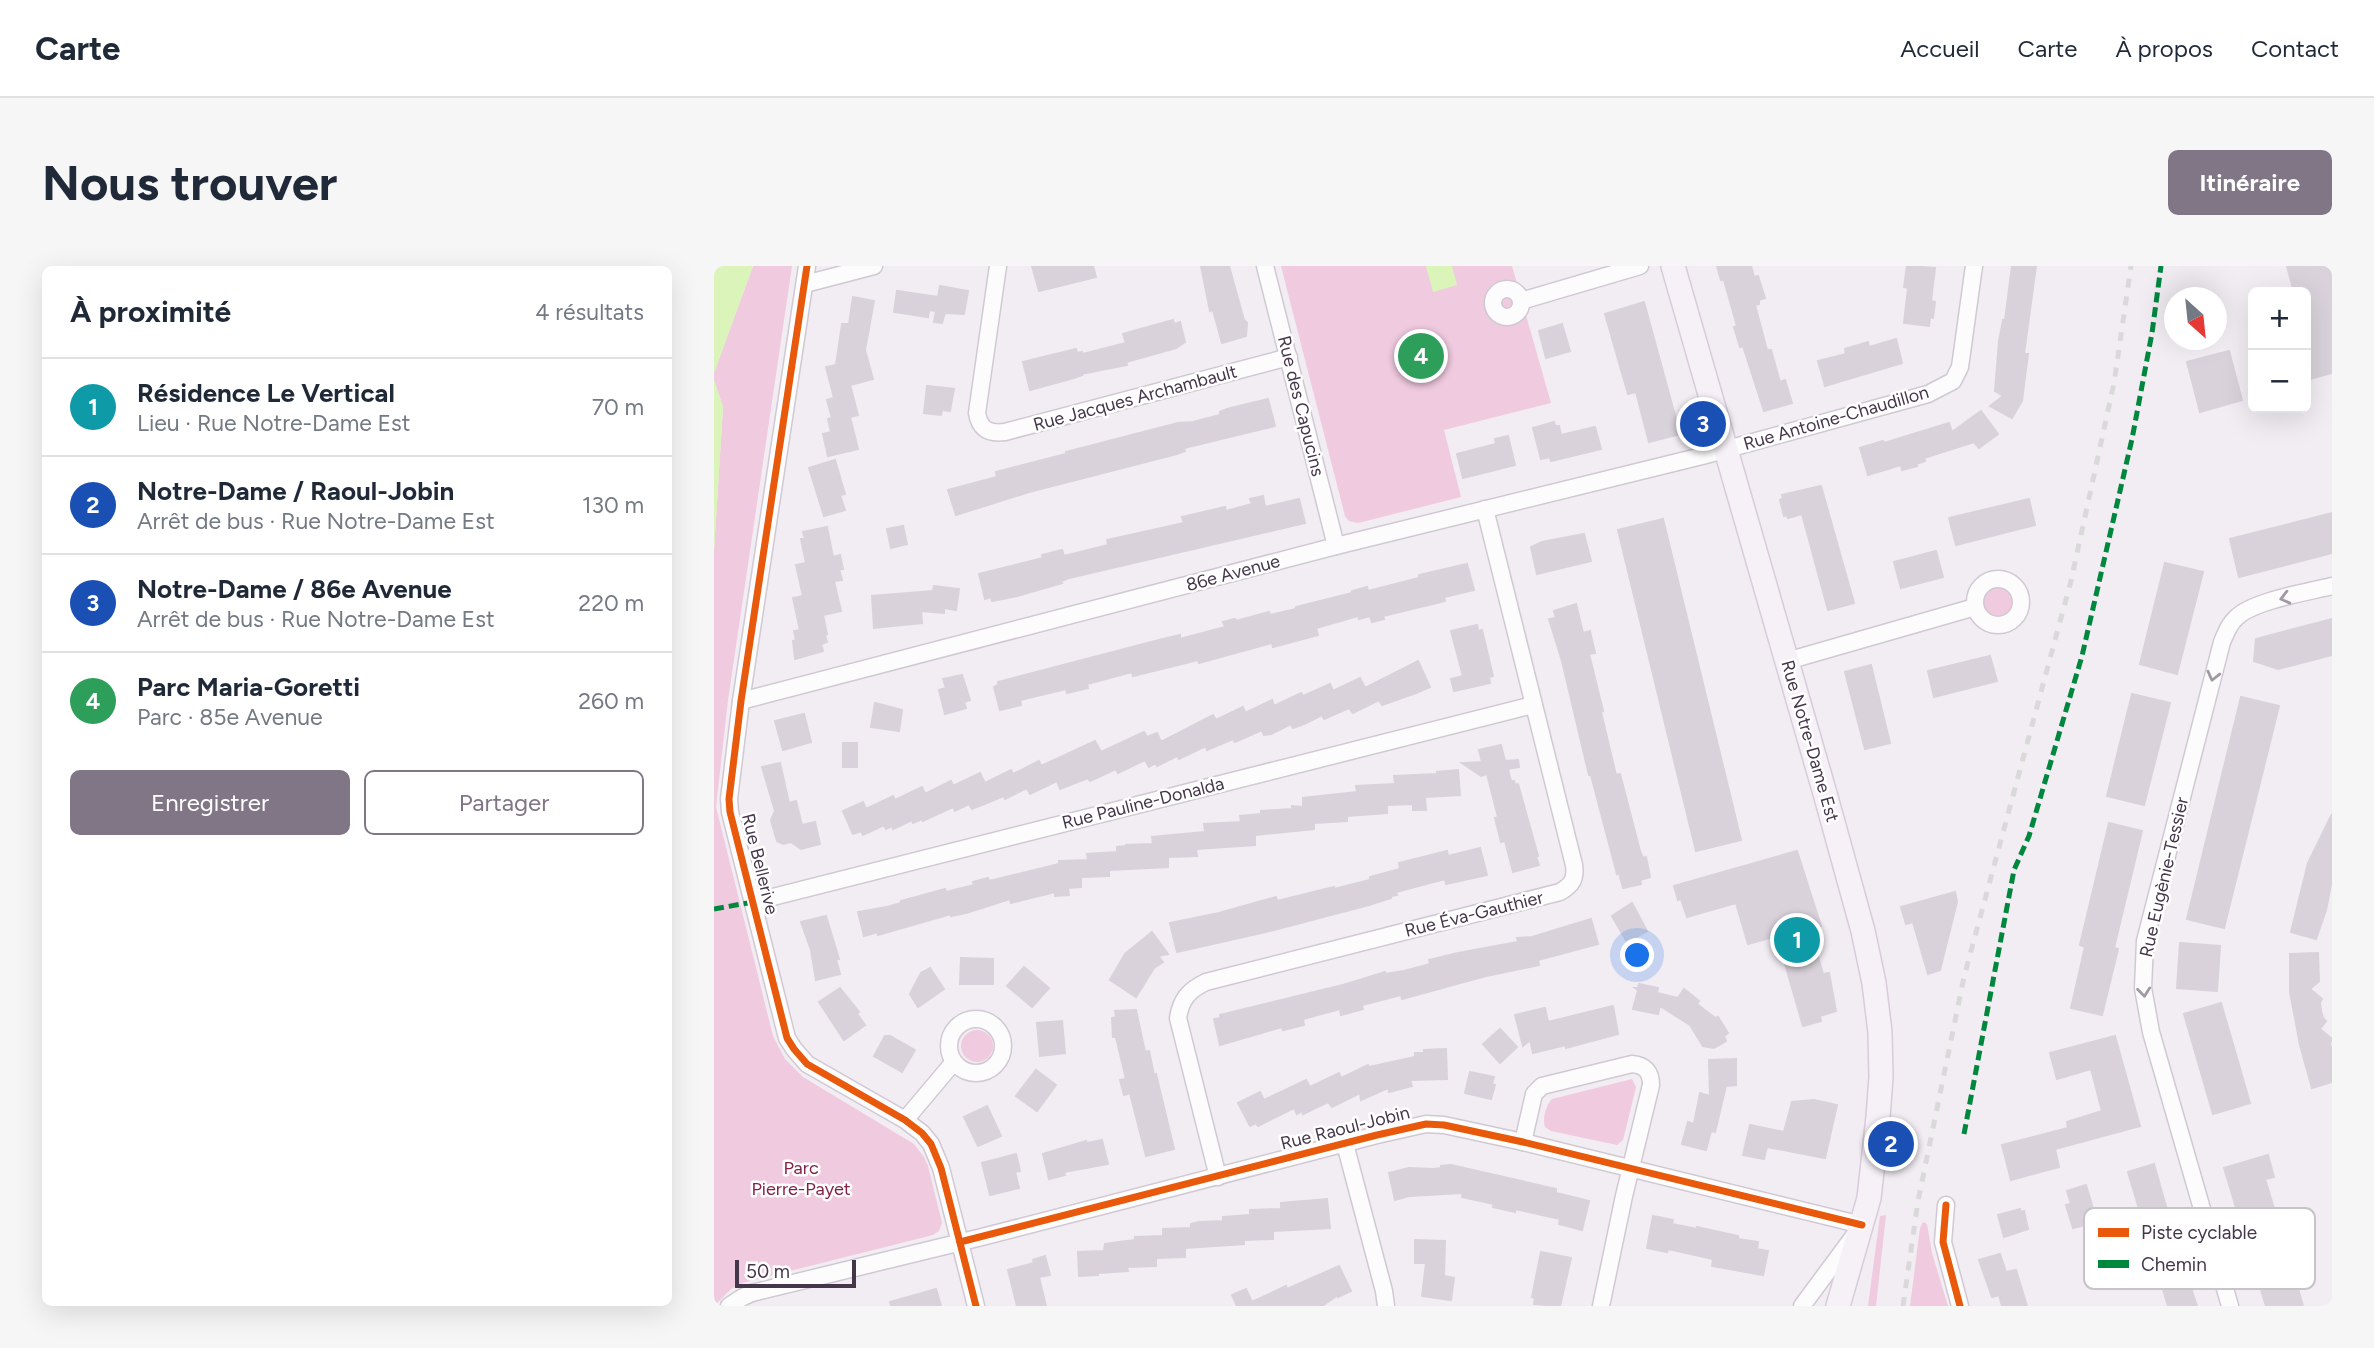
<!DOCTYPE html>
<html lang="fr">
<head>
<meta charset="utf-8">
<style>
  body { margin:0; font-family:Figtree,sans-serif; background:#f6f6f7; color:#1f2937 }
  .controls { position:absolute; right:21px; top:21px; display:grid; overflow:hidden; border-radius:10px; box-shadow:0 7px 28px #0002 }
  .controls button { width:63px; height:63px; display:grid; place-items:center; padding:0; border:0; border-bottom:2px solid #e0e1e3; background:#fff; color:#1f2937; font:35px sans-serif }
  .compass { position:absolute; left:1450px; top:21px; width:63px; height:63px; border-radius:50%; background:#fff; box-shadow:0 7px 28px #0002; rotate:153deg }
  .scale { position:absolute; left:21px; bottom:18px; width:121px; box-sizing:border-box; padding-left:7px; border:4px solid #44364b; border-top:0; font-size:19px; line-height:24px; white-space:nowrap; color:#44364b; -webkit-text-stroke:5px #fff; paint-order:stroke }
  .you { position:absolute; left:924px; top:690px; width:24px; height:24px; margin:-18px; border:5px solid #fff; border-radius:50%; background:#1a73e8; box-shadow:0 0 0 10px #1a73e833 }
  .badge { display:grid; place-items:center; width:46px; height:46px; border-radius:50%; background:#817686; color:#fff; font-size:23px; font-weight:700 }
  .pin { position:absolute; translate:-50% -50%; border:4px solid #fff; box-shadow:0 2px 7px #0006 }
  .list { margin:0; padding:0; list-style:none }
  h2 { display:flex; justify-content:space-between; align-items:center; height:91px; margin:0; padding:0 28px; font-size:30px }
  h2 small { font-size:23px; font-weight:400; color:#747a83 }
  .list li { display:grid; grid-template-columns:46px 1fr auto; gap:21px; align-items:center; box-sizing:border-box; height:98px; padding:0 28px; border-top:2px solid #e0e1e3 }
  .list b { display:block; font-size:26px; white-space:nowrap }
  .list p { margin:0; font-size:23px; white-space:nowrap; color:#747a83 }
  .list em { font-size:23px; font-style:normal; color:#747a83 }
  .actions { display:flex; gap:14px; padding:21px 28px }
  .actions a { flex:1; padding:16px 0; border:2px solid #817686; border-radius:10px; text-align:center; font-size:24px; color:#817686 }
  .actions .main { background:#817686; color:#fff }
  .map { position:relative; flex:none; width:1618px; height:1040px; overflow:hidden; border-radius:10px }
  header { display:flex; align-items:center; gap:42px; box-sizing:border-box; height:98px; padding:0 35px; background:#fff; border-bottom:2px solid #e0e1e3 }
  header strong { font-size:33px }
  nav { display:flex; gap:38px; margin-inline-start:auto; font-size:24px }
  .intro { display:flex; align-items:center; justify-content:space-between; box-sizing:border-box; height:168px; padding:0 42px }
  h1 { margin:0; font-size:49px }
  .button { padding:18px 32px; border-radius:10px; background:#817686; color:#fff; font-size:24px; font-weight:700 }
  main { display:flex; gap:42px; padding:0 42px }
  aside { flex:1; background:#fff; border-radius:10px; box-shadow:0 7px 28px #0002 }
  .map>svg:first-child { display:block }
</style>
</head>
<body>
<header>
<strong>Carte</strong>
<nav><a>Accueil</a><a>Carte</a><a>À propos</a><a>Contact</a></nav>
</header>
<div class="intro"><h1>Nous trouver</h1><a class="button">Itinéraire</a></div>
<main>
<aside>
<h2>À proximité<small>4 résultats</small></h2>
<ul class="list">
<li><span class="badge" style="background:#0f9aa8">1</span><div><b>Résidence Le Vertical</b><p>Lieu · Rue Notre-Dame Est</p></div><em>70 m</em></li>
<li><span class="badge" style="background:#1a4fb4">2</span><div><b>Notre-Dame / Raoul-Jobin</b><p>Arrêt de bus · Rue Notre-Dame Est</p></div><em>130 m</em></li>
<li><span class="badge" style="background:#1a4fb4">3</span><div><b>Notre-Dame / 86e Avenue</b><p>Arrêt de bus · Rue Notre-Dame Est</p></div><em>220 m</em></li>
<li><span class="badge" style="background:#2e9e5b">4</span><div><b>Parc Maria-Goretti</b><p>Parc · 85e Avenue</p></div><em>260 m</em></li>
</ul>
<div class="actions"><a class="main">Enregistrer</a><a>Partager</a></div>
</aside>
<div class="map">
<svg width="1618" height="1040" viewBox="0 0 1618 1040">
  <rect width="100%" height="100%" fill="#f2ecf3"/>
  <!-- green -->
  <g fill="#f0cadf">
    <path d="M39 0H78L14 434 2 541 59 770 71 793 89 811 200 878 210 891 214 900 228 957 225 965 219 969 28 1017 17 1023 0 1040V285L9 141 0 114V107Z"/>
    <path d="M567 0H798L837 137 730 164 747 231 644 257 635 255 631 250Z"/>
    <circle cx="1283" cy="336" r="15"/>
    <circle cx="263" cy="780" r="16"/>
    <path d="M918 813 922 821 909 874 903 879 837 865 831 861C828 853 832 839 838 833Z"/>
    <path d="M1172 949 1162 1040H1154L1166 950Z"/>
    <path d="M1209 956 1213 958 1218 987 1234 1040H1196L1206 962Z"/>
  </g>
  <!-- water -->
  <g fill="#dbf4b9">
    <path d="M0 0H39L0 107Z"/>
    <path d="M712 0H738L743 19 719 26Z"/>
    <path d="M0 114 9 141 0 285Z"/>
  </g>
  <!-- building -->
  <g fill="#d9d2db" stroke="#d9d2dc" stroke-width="2">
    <path d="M318 0H379L382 11 325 25Z"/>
    <path d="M487 0H515L530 54 533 57 532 70 508 77 499 44 496 45Z"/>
    <path d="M1003 0H1037L1040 11 1044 10 1051 32 1045 34V38L1041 39 1053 84H1057L1066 116 1071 114 1078 137 1050 145 1029 80 1026 81 1020 61 1023 60 1010 14H1007Z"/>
    <path d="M1193 0 1221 2 1217 35 1221 36 1219 52 1216 51 1215 60 1190 57 1194 22 1190 21Z"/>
    <path d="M1298 0H1322L1310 88H1314L1308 135 1298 152 1276 140 1289 130 1281 125 1285 75 1289 54H1291Z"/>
    <path d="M1573 0H1618V107L1596 113 1592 97V26H1580Z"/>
    <path d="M226 20 254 25 250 48 231 47 228 57 220 56 222 45 215 44 214 51 180 46 183 25 224 31Z"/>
    <path d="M139 31 160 35 151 84 159 113 136 119 144 149 136 151 144 183 114 190 109 168 117 166 114 153 118 152 113 134 120 132 112 101 122 99 128 58H135Z"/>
    <path d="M930 36 966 168 935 176 922 126 914 128 891 48Z"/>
    <path d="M459 54 460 58 466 56 471 76 462 82 412 96 413 99 367 108 368 109 360 112 316 124 309 96 362 83 363 87 368 86 369 88 412 77 409 68Z"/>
    <path d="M848 58 856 85 832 92 825 65Z"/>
    <path d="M1182 73 1188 97 1111 120 1104 95 1132 88 1131 83 1154 76 1155 81Z"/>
    <path d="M1515 85 1528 134 1486 146 1473 96Z"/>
    <path d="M213 120 240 123 236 145 228 144 227 149 210 147Z"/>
    <path d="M554 133 561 160 470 182 471 185 463 188 315 226 242 249 234 224 283 211 282 206 352 188V186L464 157 479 156 506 149V146L513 143Z"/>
    <path d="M1267 145 1284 168 1265 182 1260 176 1210 192 1211 195 1202 198 1203 200 1188 204 1187 199 1154 209 1146 182 1169 175 1170 177 1235 157 1238 166Z"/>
    <path d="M840 156 841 160H845L847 169 881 161 887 183 837 195 836 191 827 193 819 162Z"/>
    <path d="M794 170 801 199 749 212 743 188 782 178 781 173Z"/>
    <path d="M121 194 131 228 126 229 131 244 110 250 95 202Z"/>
    <path d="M1107 220 1140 337 1114 344 1088 248 1074 252 1073 249 1070 250 1066 234 1069 232 1068 229Z"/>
    <path d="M549 230 551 241 585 233 591 257 355 312 347 315 348 317 303 330 278 335 277 331 271 333 265 308 329 292 328 289 348 284 350 290 394 279 393 274 470 257 468 251 511 241 512 245 538 238 536 233Z"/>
    <path d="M1315 233 1321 259 1242 279 1235 252Z"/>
    <path d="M1618 247V287L1525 311 1516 273Z"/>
    <path d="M949 253 1027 574 982 585 904 264Z"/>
    <path d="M189 260 193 278 177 282 173 263Z"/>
    <path d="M113 261 119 291 126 289 129 303H125L128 314 120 315 127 345 109 349 113 368 111 369 113 376 107 378 109 385 81 393 79 375 82 374 80 365 86 364 79 332 89 330 82 299 92 297 87 273H91L89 266Z"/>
    <path d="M870 268 877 295 823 308 817 281 828 276Z"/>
    <path d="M1222 285 1229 311 1187 322 1180 296Z"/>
    <path d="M1451 297 1489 306 1463 408 1426 398Z"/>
    <path d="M753 298 760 324 730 331 731 335 669 350 670 353 658 356 656 350 645 353 644 350 602 362 604 369 559 381 558 377 485 397 484 394 419 410 418 406 373 418 374 422 353 427 352 423 306 434 307 439 286 444 280 421 284 419V416L445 374 466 369V373L511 361 509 356 521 353 522 355 555 346 556 349 582 343V341L638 327V325L653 321 654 325 705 312V309Z"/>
    <path d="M220 320 245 323 242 344 230 342V347L207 345 208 357 160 362 158 330 219 325Z"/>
    <path d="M862 338 869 367 876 365 881 387 875 388 889 445 887 446 902 509 906 508 926 585 929 592 932 591 936 611 926 614 927 618 909 622 905 607 903 608 877 509H875L848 395 835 353 842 352 840 345Z"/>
    <path d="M1618 353V389L1564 403 1540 395 1542 373Z"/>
    <path d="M763 359 764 365 768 364 779 410 775 411 776 417 740 425 737 413 749 410 737 365Z"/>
    <path d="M1276 390 1283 415 1220 431 1214 405Z"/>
    <path d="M704 395 716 421 702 427 668 439 665 434 639 447 635 442 610 453 608 449 590 458 579 462 577 458 557 468 550 469 548 464 521 476 519 473 493 484 492 480 465 493 463 490 443 500 442 497 435 501 431 494 404 507 402 503 376 515 374 512 346 523 343 515 316 528 313 522 291 533 290 530 258 543 255 538 241 545 239 541 209 555 208 553 199 557 198 554 179 563 178 560 172 563 170 559 149 569 147 565 139 568 129 545 149 536 152 543 179 530 181 534 208 521 211 528 237 515 239 520 266 507 271 517 297 504 299 508 325 495 327 500 381 475 387 486 430 466 433 471 443 467 447 476 499 449 502 454 529 441 531 447 558 434 560 440 587 427 589 430 616 418 619 425 646 412 651 422Z"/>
    <path d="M1157 399 1176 477 1151 483 1131 406Z"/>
    <path d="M248 409 256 434 250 436 252 442 231 448 225 424 232 422 229 413Z"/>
    <path d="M1418 428 1456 437 1430 539 1393 530Z"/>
    <path d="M1527 431 1565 440 1510 662 1473 653Z"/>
    <path d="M161 437 188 444 185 465 157 461Z"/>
    <path d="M90 448 97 476 69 484 61 455Z"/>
    <rect x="129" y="477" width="14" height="24"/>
    <path d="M787 479 791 495 804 494 805 501 794 503 797 515H800L801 519 804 518 824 590 822 591 825 599 799 606 791 575 787 576 781 552 784 551 773 508 767 510 748 497 768 496 765 484Z"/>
    <path d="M66 497 75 537 82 535 88 559 101 556 106 578 87 583 77 576 69 578 63 575 57 554 61 545 48 501Z"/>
    <path d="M744 504 746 529 711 531 712 544H699V538L673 539V547L633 550V555L600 557V563L541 569V579L482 583 483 590 454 591V601L395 604V610L367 611V621L354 622 355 629 341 630V626L297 637 296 633 252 647 237 650V648L164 669V666L150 670 144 646 173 641 187 637V635L231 623 232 626 260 619 259 616 274 612 275 615 345 598V595L374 594 373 588 403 586V581L412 580V579L439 578 438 571 491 566 490 558 527 556 526 550 547 548V545L578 543V540L589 541V532L643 526 642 520 681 518 680 510 723 508V506Z"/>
    <path d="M1618 548V614L1612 644 1602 673 1577 666 1594 597Z"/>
    <path d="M1395 557 1428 565 1400 682 1404 683 1388 749 1357 742 1371 681 1366 679Z"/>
    <path d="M766 582 773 609 732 618 731 613 682 626 683 629 677 630V632L655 639 556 665 463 686 456 657 505 647 562 631 563 635 620 621V623L656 614V611L686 603 685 597 733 585 734 590Z"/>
    <path d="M1083 585 1107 660 1096 663 1109 708 1115 707 1122 745 1106 750 1107 755 1089 760 1063 670 1034 678 1022 637 973 651 967 633 964 634 960 620Z"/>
    <path d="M1241 626 1243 636 1226 704 1214 708 1199 656 1192 658 1187 641Z"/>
    <path d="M918 637 933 665 913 676 898 650Z"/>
    <path d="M112 650 125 693H122L126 708 102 714 97 684 87 656Z"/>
    <path d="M877 653 884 678 824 694 825 699 772 710 688 733 687 729 648 739 649 743 627 749 626 743 589 753 590 759 569 764 568 761 506 779 500 753 507 752 506 749 629 719 671 706V708L690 705 716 698 715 694 744 687 804 676 803 672 818 671Z"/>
    <path d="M438 666 454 688 444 690 449 696 440 702 422 731 396 714 411 688Z"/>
    <path d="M1466 677 1506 680 1503 725 1463 722Z"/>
    <path d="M1604 687 1605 715 1596 723 1608 733 1606 736 1607 745 1609 752 1612 755 1606 763 1618 773 1616 777 1618 785V816L1598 822 1586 779 1576 726V688Z"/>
    <path d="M247 692 279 693V718H246Z"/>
    <path d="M310 701 335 722 318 741 293 720Z"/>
    <path d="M216 702 230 723 204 741 196 728 207 707Z"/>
    <path d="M925 718 944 722 943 727 964 732 970 723 985 735 983 738 1001 752 1004 751 1014 767 1010 770 1012 775 1000 782 989 780 976 759 946 740 944 748 919 743 924 724 921 722H924Z"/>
    <path d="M126 722 145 746 143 748 151 759 130 774 105 736Z"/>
    <path d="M1507 737 1536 837 1499 848 1470 748Z"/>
    <path d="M899 740 904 768 852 782V779L819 787 816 774 809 780 801 749 831 742 834 756Z"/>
    <path d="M422 744 431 786 435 785 440 809 442 808 460 883 432 890 416 827 410 829 406 814 412 813 402 771H399L398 752 402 751 401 745Z"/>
    <path d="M348 755 351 787 326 790 323 757Z"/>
    <path d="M786 763 803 781 786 797 769 778Z"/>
    <path d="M171 770H176L201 784 188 806 160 790Z"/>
    <path d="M1401 770 1426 860 1341 883 1345 901 1297 914 1288 879 1354 862 1353 856 1388 845 1377 803 1343 813 1336 787Z"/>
    <path d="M732 783 733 813 696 814 698 820 675 826 674 822 647 834 646 827 618 841 614 836 589 848 588 845 583 848 580 842 544 860 542 857 536 860 524 837 546 826 550 834 592 814 596 821 625 807 627 812 654 799 655 801 701 791V787H710V784Z"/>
    <path d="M1022 793V819L1012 820 1001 866 997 865 992 884 968 878 974 856 980 858 986 827 996 830 995 794Z"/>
    <path d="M322 804 342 819 323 845 302 830Z"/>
    <path d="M756 806 780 811 778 818 781 819 777 833 751 827Z"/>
    <path d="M1100 834 1123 839 1111 892 1053 881 1050 893 1029 889 1036 859 1070 866 1078 836Z"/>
    <path d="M273 840 287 870 264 880 250 851Z"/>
    <path d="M388 874 394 898 350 906 351 909 335 913 329 888 372 875 373 877Z"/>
    <path d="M302 888 306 905 301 906 305 922 276 929 268 897Z"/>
    <path d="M1554 889 1560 911 1551 913 1563 952 1571 950 1583 985 1589 1007 1580 1009 1589 1040H1552L1510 902Z"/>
    <path d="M1440 898 1466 990 1483 1040H1454L1414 906Z"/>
    <path d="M737 899 842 923V927L875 935 868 964 845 958 846 953 801 943V946L779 941 780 938 748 931 749 927 695 930 681 934 675 907 695 902 719 903 727 902V900Z"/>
    <path d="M1372 919 1383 956 1359 962 1352 939 1357 938 1353 925Z"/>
    <path d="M613 933 616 962 559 965V973L530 974V978L471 982V991L442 992V1000L413 1001 414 1005 384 1007V1009L365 1010 364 986 390 985 391 978 421 974V971L449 970V963L477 962V958L485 956 509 955V951L536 949V944L567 943V937Z"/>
    <path d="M1306 943V946L1310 945 1314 963 1290 971 1284 949Z"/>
    <path d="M939 950 959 954 958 958 983 963V961L1024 970V973L1044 976 1043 983 1054 985 1049 1009 998 1000 999 993 954 983 953 986 933 982Z"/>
    <path d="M701 974 731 975 730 1010 740 1012 737 1034 708 1030 712 997H701Z"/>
    <path d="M827 986 857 992 846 1040 820 1038 821 1032 818 1031Z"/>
    <path d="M1286 988 1292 1006 1302 1004 1313 1040H1288L1285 1029 1278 1031 1265 994Z"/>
    <path d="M331 990 336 1009 325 1011 332 1040H303L294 1004 320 997 319 994Z"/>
    <path d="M625 1000 637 1025 624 1031V1029L608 1040H523L518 1029 532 1023 538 1036 572 1020 573 1023Z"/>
    <path d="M222 1023 227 1040H177L176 1036Z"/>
  </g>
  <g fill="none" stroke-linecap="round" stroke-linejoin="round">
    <!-- minor casing -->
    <g stroke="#d0c9d3" stroke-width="19">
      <g id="minor">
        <path d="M93 0 27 435 15 533 16 546 73 772 80 783 93 798 191 854 208 867 217 878 227 902 262 1040"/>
        <path d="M284 0 263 147C266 164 275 168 291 166L575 91"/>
        <path d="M551 0 622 280"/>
        <path d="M91 18 160 0"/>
        <circle cx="793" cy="37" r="14"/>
        <path d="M807 35 926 0"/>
        <circle cx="1284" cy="336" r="23"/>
        <path d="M1073 395 1261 341"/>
        <path d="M27 435 622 280 988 190 1214 128 1239 115 1246 101 1260 0"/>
        <path d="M39 636 819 439"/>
        <circle cx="262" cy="780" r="27"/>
        <path d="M191 854 239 797"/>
        <path d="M809 876 820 828 828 820 918 798C931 799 937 806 937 819L910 930 887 1040"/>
        <path d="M631 878 670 1025 672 1040"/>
        <path d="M504 911 464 752C467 733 475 724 492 716L846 626C858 619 862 613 860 599L771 243"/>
        <path d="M1232 939 1229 976 1246 1040"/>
        <path d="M15 1040 29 1031 38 1027 264 972 663 869 712 858 730 859 809 876 1148 959 1088 1040"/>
        <path d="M1516 1040 1437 766 1429 722 1431 675 1508 376C1512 367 1515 358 1522 352 1538 335 1594 326 1618 320"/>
      </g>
    </g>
    <!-- secondary casing -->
    <g stroke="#d8cbdc" stroke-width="26">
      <path id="secondary" d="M959 0 1112 531 1149 665 1160 717 1166 766 1167 811 1164 851 1155 932 1124 1040"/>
    </g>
    <!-- minor -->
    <use href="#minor" stroke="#fdfcfd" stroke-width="16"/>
    <!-- secondary -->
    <use href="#secondary" stroke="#f6f0f7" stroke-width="23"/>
    <!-- rail -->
    <path stroke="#dad9da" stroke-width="5" stroke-dasharray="9 9" stroke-linecap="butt" d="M1189 1040 1204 935 1250 711 1357 315 1400 117 1417 0"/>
    <!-- quiet -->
    <g stroke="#00873e" stroke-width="5" stroke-dasharray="10 5" stroke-linecap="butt">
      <path d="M0 643 39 636"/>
      <path d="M1250 868 1300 604 1315 570 1368 390 1418 173 1438 67 1447 0"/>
    </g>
    <!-- cycleway casing -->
    <g stroke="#fff" stroke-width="11">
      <g id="cycleway">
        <path d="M93 0 27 435 15 533 16 546 73 772 80 783 93 798 191 854 208 867 217 878 227 902 262 1040"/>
        <path d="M1232 939 1229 976 1246 1040"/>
        <path d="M246 976 663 869 712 858 730 859 809 876 1148 959"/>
      </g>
    </g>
    <!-- cycleway -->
    <use href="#cycleway" stroke="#e8590c" stroke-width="7"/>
  </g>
  <!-- one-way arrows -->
  <defs><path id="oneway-chevron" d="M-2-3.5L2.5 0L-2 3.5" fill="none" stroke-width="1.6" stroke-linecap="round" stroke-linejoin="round" transform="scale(1.75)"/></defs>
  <g stroke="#a099a4">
    <use href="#oneway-chevron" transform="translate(1571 332) rotate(166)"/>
    <use href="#oneway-chevron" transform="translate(1499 410) rotate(104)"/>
    <use href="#oneway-chevron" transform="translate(1430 726) rotate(84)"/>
  </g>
  <g text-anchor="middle" stroke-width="5" stroke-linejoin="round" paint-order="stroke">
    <!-- street labels -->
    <g font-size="18" fill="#44364b" stroke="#fff">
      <text transform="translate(421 132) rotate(-15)" y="6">Rue Jacques Archambault</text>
      <text transform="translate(587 140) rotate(76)" y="6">Rue des Capucins</text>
      <text transform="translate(1122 152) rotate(-16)" y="6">Rue Antoine-Chaudillon</text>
      <text transform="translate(519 307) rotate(-15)" y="6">86e Avenue</text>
      <text transform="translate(1096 475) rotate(74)" y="6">Rue Notre-Dame Est</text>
      <text transform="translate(429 537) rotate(-14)" y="6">Rue Pauline-Donalda</text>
      <text transform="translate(46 598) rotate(76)" y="6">Rue Bellerive</text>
      <text transform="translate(1450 611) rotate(-77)" y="6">Rue Eugènie-Tessier</text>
      <text transform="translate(760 648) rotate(-14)" y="6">Rue Éva-Gauthier</text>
      <text transform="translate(631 862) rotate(-14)" y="6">Rue Raoul-Jobin</text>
    </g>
    <!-- park labels -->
    <g font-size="18" fill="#842244" stroke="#fff">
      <text x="87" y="908">Parc<tspan x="87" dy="21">Pierre-Payet</tspan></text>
    </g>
  </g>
  <!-- legend -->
  <rect x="1370" y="942" width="231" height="81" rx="10" fill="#fff" stroke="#c7c3c9" stroke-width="2"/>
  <rect x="1384" y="962" width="31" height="9" fill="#e8590c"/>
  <rect x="1384" y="994" width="31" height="8" fill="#00873e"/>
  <g font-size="19" fill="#44364b">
    <text x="1427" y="973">Piste cyclable</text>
    <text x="1427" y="1005">Chemin</text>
  </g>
</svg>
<div class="controls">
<button>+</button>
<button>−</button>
</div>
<svg class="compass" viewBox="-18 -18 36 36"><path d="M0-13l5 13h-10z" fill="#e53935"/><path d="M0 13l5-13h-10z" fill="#747a83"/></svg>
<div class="scale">50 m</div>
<div class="you"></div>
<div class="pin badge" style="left:1083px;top:674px;background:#0f9aa8">1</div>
<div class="pin badge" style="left:1177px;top:878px;background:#1a4fb4">2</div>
<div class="pin badge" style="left:989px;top:158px;background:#1a4fb4">3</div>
<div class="pin badge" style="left:707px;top:90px;background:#2e9e5b">4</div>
</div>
</main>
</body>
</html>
